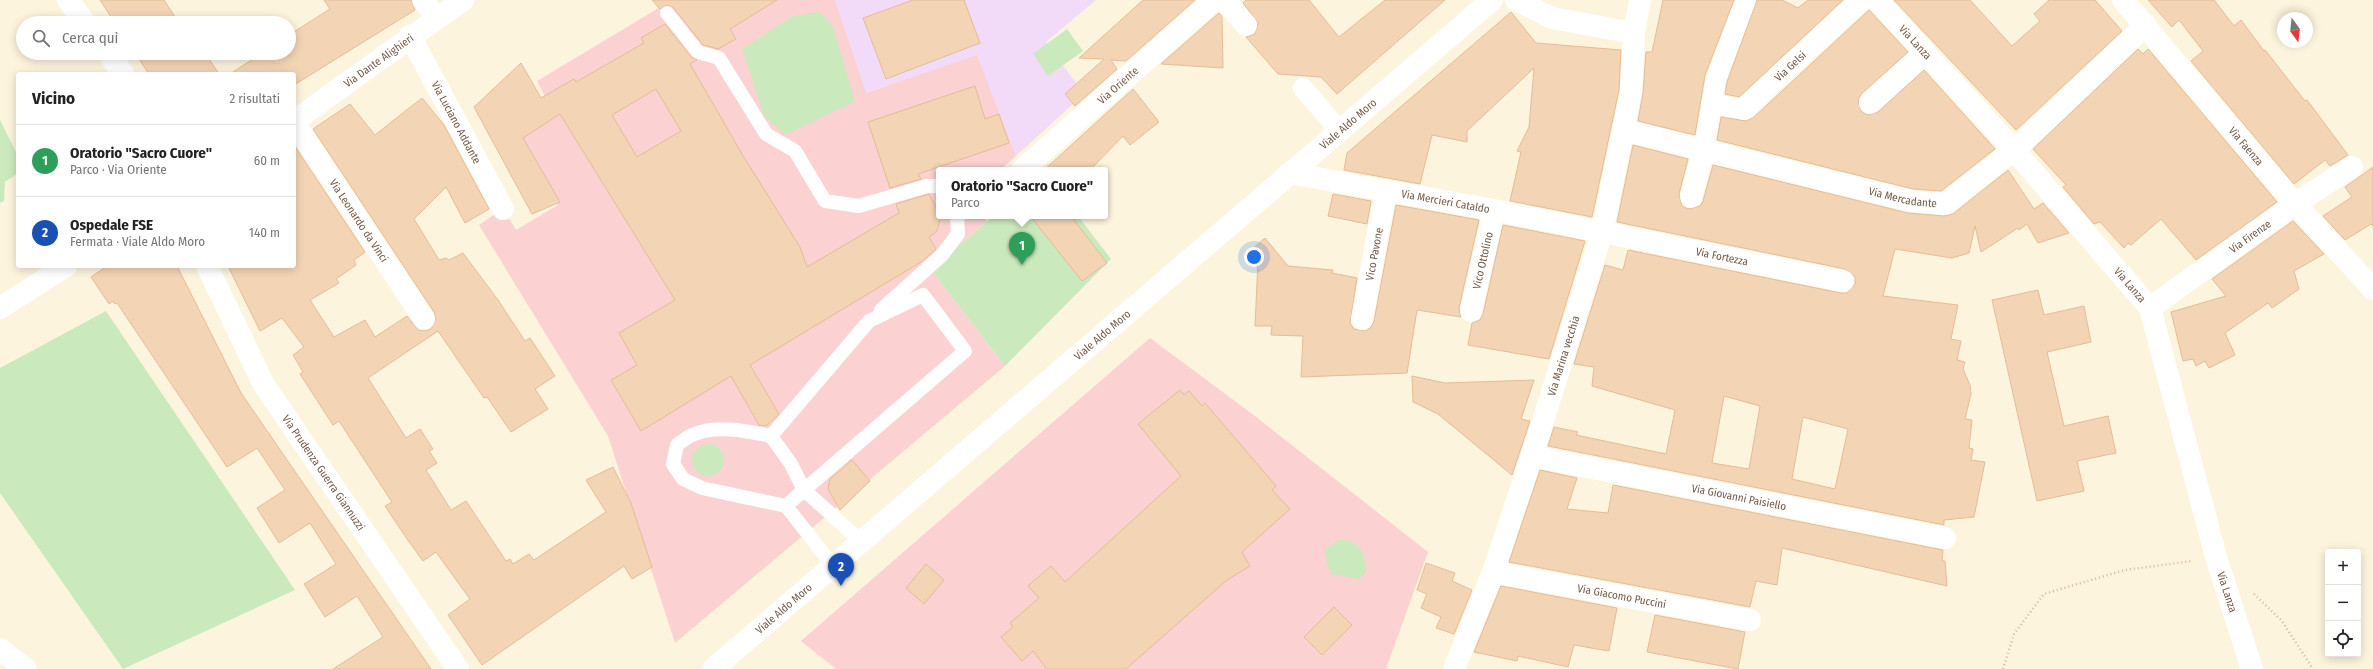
<!DOCTYPE html>
<html lang="it">
<head>
<meta charset="utf-8">
<style>
  body { margin:0; font-family:"Fira Sans Condensed",sans-serif; background:#f2f2f2; color:#222 }
  .controls { position:absolute; right:12px; bottom:12px; display:grid; overflow:hidden; border-radius:4px; box-shadow:0 2px 10px #0003 }
  .controls button { width:36px; height:36px; display:grid; place-items:center; padding:0; border:0; border-bottom:1px solid #e0e0e0; background:#fff; color:#222; font:20px sans-serif }
  .compass { position:absolute; left:2277px; top:12px; width:36px; height:36px; border-radius:50%; background:#fff; box-shadow:0 2px 10px #0003; rotate:165deg }
  .you { position:absolute; left:1254px; top:257px; width:14px; height:14px; margin:-10px; border:3px solid #fff; border-radius:50%; background:#1a73e8; box-shadow:0 0 0 6px #1a73e833 }
  .badge { display:grid; place-items:center; width:26px; height:26px; border-radius:50%; background:#2563eb; color:#fff; font-size:13px; font-weight:700 }
  .pin { position:absolute; translate:-50% -33px; filter:drop-shadow(0 1px 2px #0008) }
  .pin::after { content:''; position:absolute; top:21px; width:14px; height:12px; background:inherit; clip-path:polygon(0 0,100% 0,50% 100%) }
  .popup { position:absolute; left:936px; top:167px; width:172px; height:52px; box-sizing:border-box; display:grid; place-content:center; border-radius:4px; background:#fff; filter:drop-shadow(0 1px 3px #0005); font-size:13px; white-space:nowrap; color:#767676 }
  .popup b { font-size:15px; color:#222 }
  .popup::after { content:''; position:absolute; left:50%; top:100%; margin-left:-8px; border:8px solid transparent; border-top-color:#fff }
  .list { margin:0; padding:0; list-style:none }
  h2 { display:flex; justify-content:space-between; align-items:center; height:52px; margin:0; padding:0 16px; font-size:17px }
  h2 small { font-size:13px; font-weight:400; color:#767676 }
  .list li { display:grid; grid-template-columns:26px 1fr auto; gap:12px; align-items:center; box-sizing:border-box; height:72px; padding:0 16px; border-top:1px solid #e0e0e0 }
  .list b { display:block; font-size:15px; white-space:nowrap }
  .list p { margin:0; font-size:13px; white-space:nowrap; color:#767676 }
  .list em { font-size:13px; font-style:normal; color:#767676 }
  .icon { flex:none; width:22px; height:22px; fill:none; stroke:currentColor; stroke-width:2; stroke-linecap:round; stroke-linejoin:round }
  .map { position:relative; flex:none; width:2373px; height:669px; overflow:hidden }
  .search { position:absolute; background:#fff; box-shadow:0 2px 10px #0003; left:16px; top:16px; width:280px; height:44px; display:flex; align-items:center; gap:10px; box-sizing:border-box; padding:0 14px; border-radius:22px; color:#767676; font-size:15px }
  .panel { position:absolute; background:#fff; box-shadow:0 2px 10px #0003; left:16px; top:72px; width:280px; height:196px; border-radius:4px }
  .map>svg:first-child { display:block }
</style>
</head>
<body>
<div class="map">
<svg width="2373" height="669" viewBox="0 0 2373 669">
  <rect width="100%" height="100%" fill="#fdf4de"/>
  <!-- education -->
  <path fill="#f1dbf8" d="M835 0H1096L1046 42 1084 94 1016 156 977 56 865 93Z"/>
  <!-- medical -->
  <g fill="#fbd1d1">
    <path d="M672 0H835L866 93 977 55 1016 156 1000 170H939V216H982L987 221 931 270 1005 366 675 643 608 436 479 225 503 209 516 230 558 205 513 122 548 102 537 81Z"/>
    <path d="M1150 338 1251 413 1428 552 1386 669H836L801 641Z"/>
  </g>
  <!-- green -->
  <g fill="#caeabd">
    <path d="M820 12 833 27 855 101 786 135 764 116 742 49 793 16Z"/>
    <path d="M1067 29 1083 51 1048 76 1033 54Z"/>
    <path d="M0 120 18 156V173L5 182 4 201 0 203Z"/>
    <path d="M993 216H1078L1111 259 1005 366 931 270Z"/>
    <path d="M106 311 295 590 123 669 0 493V368Z"/>
    <circle cx="708" cy="460" r="16"/>
    <path d="M1341 539C1363 543 1362 552 1367 571L1359 579 1332 574 1327 565 1325 549Z"/>
  </g>
  <!-- building -->
  <g fill="#f3d4b5" stroke="#e6bc95" fill-rule="evenodd">
    <path d="M100 0H164L179 23H115Z"/>
    <path d="M324 0H411L415 10 294 85V74H230L262 53H289V35L330 9Z"/>
    <path d="M652 0H777L730 29 736 39 718 49 703 45 673 7 666 5 660 9Z"/>
    <path d="M913 0H964L980 43 886 79 863 18Z"/>
    <path d="M1143 0H1195L1126 61 1111 60 1117 69 1075 106 1065 94 1104 59 1079 58Z"/>
    <path d="M1246 0H1309L1339 37 1385 0H1445L1337 94 1321 77 1278 74 1246 37 1255 34 1258 23 1243 3Z"/>
    <path d="M1663 0H1734L1705 75 1695 135 1638 121 1643 93 1646 52H1652Z"/>
    <path d="M1757 0H1782L1798 8 1808 0H1843L1739 97 1725 94 1727 82Z"/>
    <path d="M1894 0H1970L2012 46 2040 21 2034 14 2049 0H2095L2122 31 2016 130Z"/>
    <path d="M2148 0H2214L2234 26 2241 20 2264 51 2265 50 2305 101 2307 100 2348 155 2330 166 2325 160 2294 184 2191 61 2203 51 2179 20 2172 27Z"/>
    <path d="M1869 10 1908 52 1861 94 1858 100 1861 111 1867 115 1878 112 1924 70 1995 149 1941 191 1913 189 1717 140 1721 117 1746 121 1753 118Z"/>
    <path d="M1511 12 1536 43 1621 50 1619 90 1592 217 1510 201 1521 152 1517 151 1529 127 1534 68 1467 131V142L1432 135 1420 184 1344 170 1347 153Z"/>
    <path d="M1219 13 1222 17 1223 68 1161 64Z"/>
    <path d="M665 24 691 57 697 60 690 64 742 154 800 247 807 267 899 213 896 204 929 194 941 216 937 231 929 237 936 249 921 262 750 365 779 414 766 426 759 425 731 376 641 431 611 380 637 365 619 333 675 300 560 114 523 138 560 202 532 214 474 107 521 63 541 98 574 79 576 82 644 43 641 38ZM656 89 681 131 637 157 612 115Z"/>
    <path d="M2138 49 2143 54 2148 49 2277 202 2196 260 2161 219 2131 245 2128 243 2124 248 2100 222 2094 224 2063 187 2066 185 2033 149Z"/>
    <path d="M135 53H205L219 74H149Z"/>
    <path d="M975 86 985 119 999 114 1009 143 918 174 921 179 890 188 868 122Z"/>
    <path d="M1133 89 1159 122 1130 145 1123 136 1090 170H1044Z"/>
    <path d="M422 98 444 125 489 209 465 223 446 187 414 219 439 260 446 258 449 260 463 253 498 300 525 341 530 338 555 376 535 389 548 409 511 432 487 397 484 398 438 331 368 378 406 438 420 429 433 449 429 451 437 463 426 470 451 510 466 501 506 561 510 559 513 564 529 554 534 560 606 512 586 480 613 467 631 503 652 567 632 579 624 566 482 665 448 615 470 599 436 552 423 561 407 539 385 506 392 502 339 421 333 425 300 374 303 372 293 355 304 347 282 318 260 331 228 266H294V145L365 252 354 260 356 265 336 279 339 283 310 300 334 337 365 320 375 337 407 316 418 330 424 331 431 329 436 319 434 312 313 129 350 104 375 135Z"/>
    <path d="M1633 145 1688 159 1679 194 1682 206 1688 209 1700 206 1703 201 1713 165 1908 213 1944 216 1953 214 2008 170 2034 209 2043 203 2069 233 2038 243 2027 224 2019 230 2018 228 1981 252 1975 226 1969 253 1952 258 1895 249 1883 296 1958 305 1951 339 1961 341 1957 360 1965 362 1963 369 1970 385 1971 394 1965 419 1972 420 1969 448 1973 449 1971 460 1985 462 1974 517 1944 520V525L1548 446 1554 427 1578 432 1576 435 1666 454 1675 410 1592 386 1594 367 1574 364 1605 265 1623 270 1628 250 1841 293H1847L1855 284V277L1845 269 1617 222ZM1724 396 1760 406 1749 469 1712 463ZM1803 417 1848 429 1835 489 1792 479Z"/>
    <path d="M2373 167V226L2371 224 2345 240 2323 216 2352 197 2345 187Z"/>
    <path d="M1333 194 1371 201 1367 224 1328 216Z"/>
    <path d="M1396 205 1479 220 1459 308 1461 317 1417 310 1407 373 1301 377 1303 336 1271 335 1272 326H1255L1258 261 1250 251 1265 238 1288 266 1333 270 1332 273 1357 278 1350 323 1354 329 1366 331 1371 327 1374 321Z"/>
    <path d="M1030 216H1071L1107 263 1082 281Z"/>
    <path d="M2293 221 2324 254 2294 271 2299 289 2272 308 2268 303 2225 333 2235 355 2209 368 2205 361 2196 366 2193 359 2183 361 2171 312 2226 296 2212 279Z"/>
    <path d="M1503 225 1585 241 1549 359 1468 345 1472 323 1480 320 1483 314Z"/>
    <path d="M107 266H177L241 393 431 669H333L383 637 357 596 325 617 304 584 336 564 310 523 279 543 257 508 285 490 257 448 227 467 117 303 115 304 113 301 109 304 91 277Z"/>
    <path d="M2038 290 2044 315 2084 306 2091 342 2047 352 2064 426 2108 416 2116 453 2077 461 2084 491 2037 501 1992 300Z"/>
    <path d="M1412 376 1445 383 1534 380 1521 419 1530 421 1512 475 1438 414 1413 402Z"/>
    <path d="M1180 390 1184 395 1189 391 1202 406 1205 403 1276 486 1272 490 1290 509 1242 552 1250 566 1227 580 1126 669H1047L1033 651 1022 661 1001 637 1013 627 1010 623 1039 598 1028 586 1051 566 1065 582 1181 476 1138 424Z"/>
    <path d="M852 460 870 481 840 510 828 489 830 479Z"/>
    <path d="M1540 470 1577 478 1567 509 1608 513 1613 485 1943 550 1942 561H1945L1947 586 1782 548 1777 585 1756 581 1750 607 1509 562Z"/>
    <path d="M1426 563 1455 573 1452 581 1472 590 1454 634 1436 628 1441 617 1421 608 1427 594 1417 590Z"/>
    <path d="M926 564 944 580 924 604 906 588Z"/>
    <path d="M1501 586 1617 608 1609 651 1574 645 1568 667 1518 656 1517 661 1474 652Z"/>
    <path d="M1334 607 1352 625 1322 655 1304 637Z"/>
    <path d="M1655 615 1745 632 1738 669 1647 652Z"/>
  </g>
  <g fill="none" stroke-linecap="round" stroke-linejoin="round">
    <!-- path -->
    <g stroke="#d7b799" stroke-width="2.5" stroke-dasharray="1 3" stroke-linecap="butt">
      <path d="M2254 594 2282 621 2313 669"/>
      <path d="M2003 669 2014 634 2044 594 2125 570 2192 561"/>
    </g>
    <!-- service -->
    <g stroke="#fff" stroke-width="14">
      <path d="M667 13 698 52 719 58 766 134 795 151 825 201 859 206 927 186H939"/>
      <path d="M881 310 942 255 958 234 957 216"/>
      <path d="M771 436C747 431 716 424 692 435 687 437 681 442 677 445L673 464 683 479 702 488 786 506 804 490 965 351 923 295 869 321 771 436 791 464 804 490 862 542"/>
      <path d="M786 506 834 567"/>
    </g>
    <!-- pedestrian -->
    <g stroke="#fff" stroke-width="20">
      <path d="M1303 88 1339 130"/>
      <path d="M1711 104 1744 109"/>
      <path d="M1704 149 1716 79 1746 0"/>
    </g>
    <!-- minor -->
    <g stroke="#fff" stroke-width="22">
      <path d="M68 0 85 23"/>
      <path d="M423 0 437 18"/>
      <path d="M1224 0 1246 25"/>
      <path d="M1516 0 1552 18 1634 33 1640 0"/>
      <path id="s1" d="M1877 0 2014 150 2150 308 2216 557 2252 669"/>
      <path id="s2" d="M2123 0 2295 204 2373 289"/>
      <path id="s3" d="M410 36 503 209"/>
      <path d="M108 53 123 74"/>
      <path d="M1870 103 1925 53"/>
      <path id="s4" d="M1744 109 1861 0"/>
      <path id="s5" d="M294 122 424 319"/>
      <path id="s6" d="M1623 130 1911 201 1945 204 2014 150 2146 25"/>
      <path id="s7" d="M1022 170 1214 0"/>
      <path id="s8" d="M1289 173 1494 210 1843 281"/>
      <path d="M1691 197 1704 149"/>
      <path id="s9" d="M2150 308 2295 204 2352 167"/>
      <path id="s10" d="M1471 311 1494 210"/>
      <path id="s11" d="M1362 319 1386 190"/>
      <path id="s12" d="M1532 456 1945 538"/>
      <path id="s13" d="M1493 572 1750 620"/>
      <path id="s14" d="M1454 669 1493 572 1532 456 1602 232 1631 92 1634 33"/>
    </g>
    <!-- tertiary -->
    <g stroke="#fff" stroke-width="22">
      <path id="s15" d="M294 121 463 0"/>
      <path id="s16" d="M207 266 264 385 458 669"/>
      <path d="M0 308 66 266"/>
      <path d="M0 649 26 669"/>
      <path id="s17" d="M713 669 1492 0"/>
    </g>
  </g>
  <g text-anchor="middle" stroke-width="3.5" stroke-linejoin="round" paint-order="stroke">
    <!-- street labels -->
    <g font-size="11" fill="#735a46" stroke="#fff7e4">
      <text dy="4" stroke="none"><textPath href="#s1" startOffset="57">Via Lanza</textPath></text>
      <text dy="4" stroke="none"><textPath href="#s15" startOffset="104">Via Dante Alighieri</textPath></text>
      <text dy="4" stroke="none"><textPath href="#s4" startOffset="63">Via Gelsi</textPath></text>
      <text dy="4" stroke="none"><textPath href="#s7" startOffset="128">Via Oriente</textPath></text>
      <text dy="4" stroke="none"><textPath href="#s3" startOffset="98">Via Luciano Addante</textPath></text>
      <text dy="4" stroke="none"><textPath href="#s17" startOffset="837">Viale Aldo Moro</textPath></text>
      <text dy="4" stroke="none"><textPath href="#s2" startOffset="191">Via Faenza</textPath></text>
      <text dy="4" stroke="none"><textPath href="#s6" startOffset="288">Via Mercadante</textPath></text>
      <text dy="4" stroke="none"><textPath href="#s8" startOffset="159">Via Mercieri Cataldo</textPath></text>
      <text dy="4" stroke="none"><textPath href="#s5" startOffset="118">Via Leonardo da Vinci</textPath></text>
      <text dy="4" stroke="none"><textPath href="#s9" startOffset="123">Via Firenze</textPath></text>
      <text dy="4" stroke="none"><textPath href="#s11" startOffset="66">Vico Pavone</textPath></text>
      <text dy="4" stroke="none"><textPath href="#s8" startOffset="441">Via Fortezza</textPath></text>
      <text dy="4" stroke="none"><textPath href="#s10" startOffset="52">Vico Ottolino</textPath></text>
      <text dy="4" stroke="none"><textPath href="#s1" startOffset="381">Via Lanza</textPath></text>
      <text dy="4" stroke="none"><textPath href="#s17" startOffset="513">Viale Aldo Moro</textPath></text>
      <text dy="4" stroke="none"><textPath href="#s14" startOffset="332">Via Marina vecchia</textPath></text>
      <text dy="4" stroke="none"><textPath href="#s16" startOffset="238">Via Prudenza Guerra Giannuzzi</textPath></text>
      <text dy="4" stroke="none"><textPath href="#s12" startOffset="211">Via Giovanni Paisiello</textPath></text>
      <text dy="4" stroke="none"><textPath href="#s1" startOffset="706">Via Lanza</textPath></text>
      <text dy="4" stroke="none"><textPath href="#s13" startOffset="131">Via Giacomo Puccini</textPath></text>
      <text dy="4" stroke="none"><textPath href="#s17" startOffset="93">Viale Aldo Moro</textPath></text>
    </g>
  </g>
</svg>
<div class="controls">
<button>+</button>
<button>−</button>
<button><svg class="icon" aria-label="locate" viewBox="0 0 24 24"><circle cx="12" cy="12" r="6"/><path d="M12 2v4M12 18v4M2 12h4M18 12h4"/></svg></button>
</div>
<svg class="compass" viewBox="-18 -18 36 36"><path d="M0-13l5 13h-10z" fill="#e53935"/><path d="M0 13l5-13h-10z" fill="#767676"/></svg>
<div class="you"></div>
<div class="pin badge" style="left:1022px;top:265px;background:#2e9e5b">1</div>
<div class="popup"><b>Oratorio &quot;Sacro Cuore&quot;</b>Parco</div>
<div class="pin badge" style="left:841px;top:586px;background:#1a4fb4">2</div>
<div class="search"><svg class="icon" aria-label="search" viewBox="0 0 24 24"><circle cx="10" cy="10" r="6"/><path d="M15 15l6 6"/></svg>Cerca qui</div>
<section class="panel">
<h2>Vicino<small>2 risultati</small></h2>
<ul class="list">
<li><span class="badge" style="background:#2e9e5b">1</span><div><b>Oratorio &quot;Sacro Cuore&quot;</b><p>Parco · Via Oriente</p></div><em>60 m</em></li>
<li><span class="badge" style="background:#1a4fb4">2</span><div><b>Ospedale FSE</b><p>Fermata · Viale Aldo Moro</p></div><em>140 m</em></li>
</ul>
</section>
</div>
</body>
</html>
